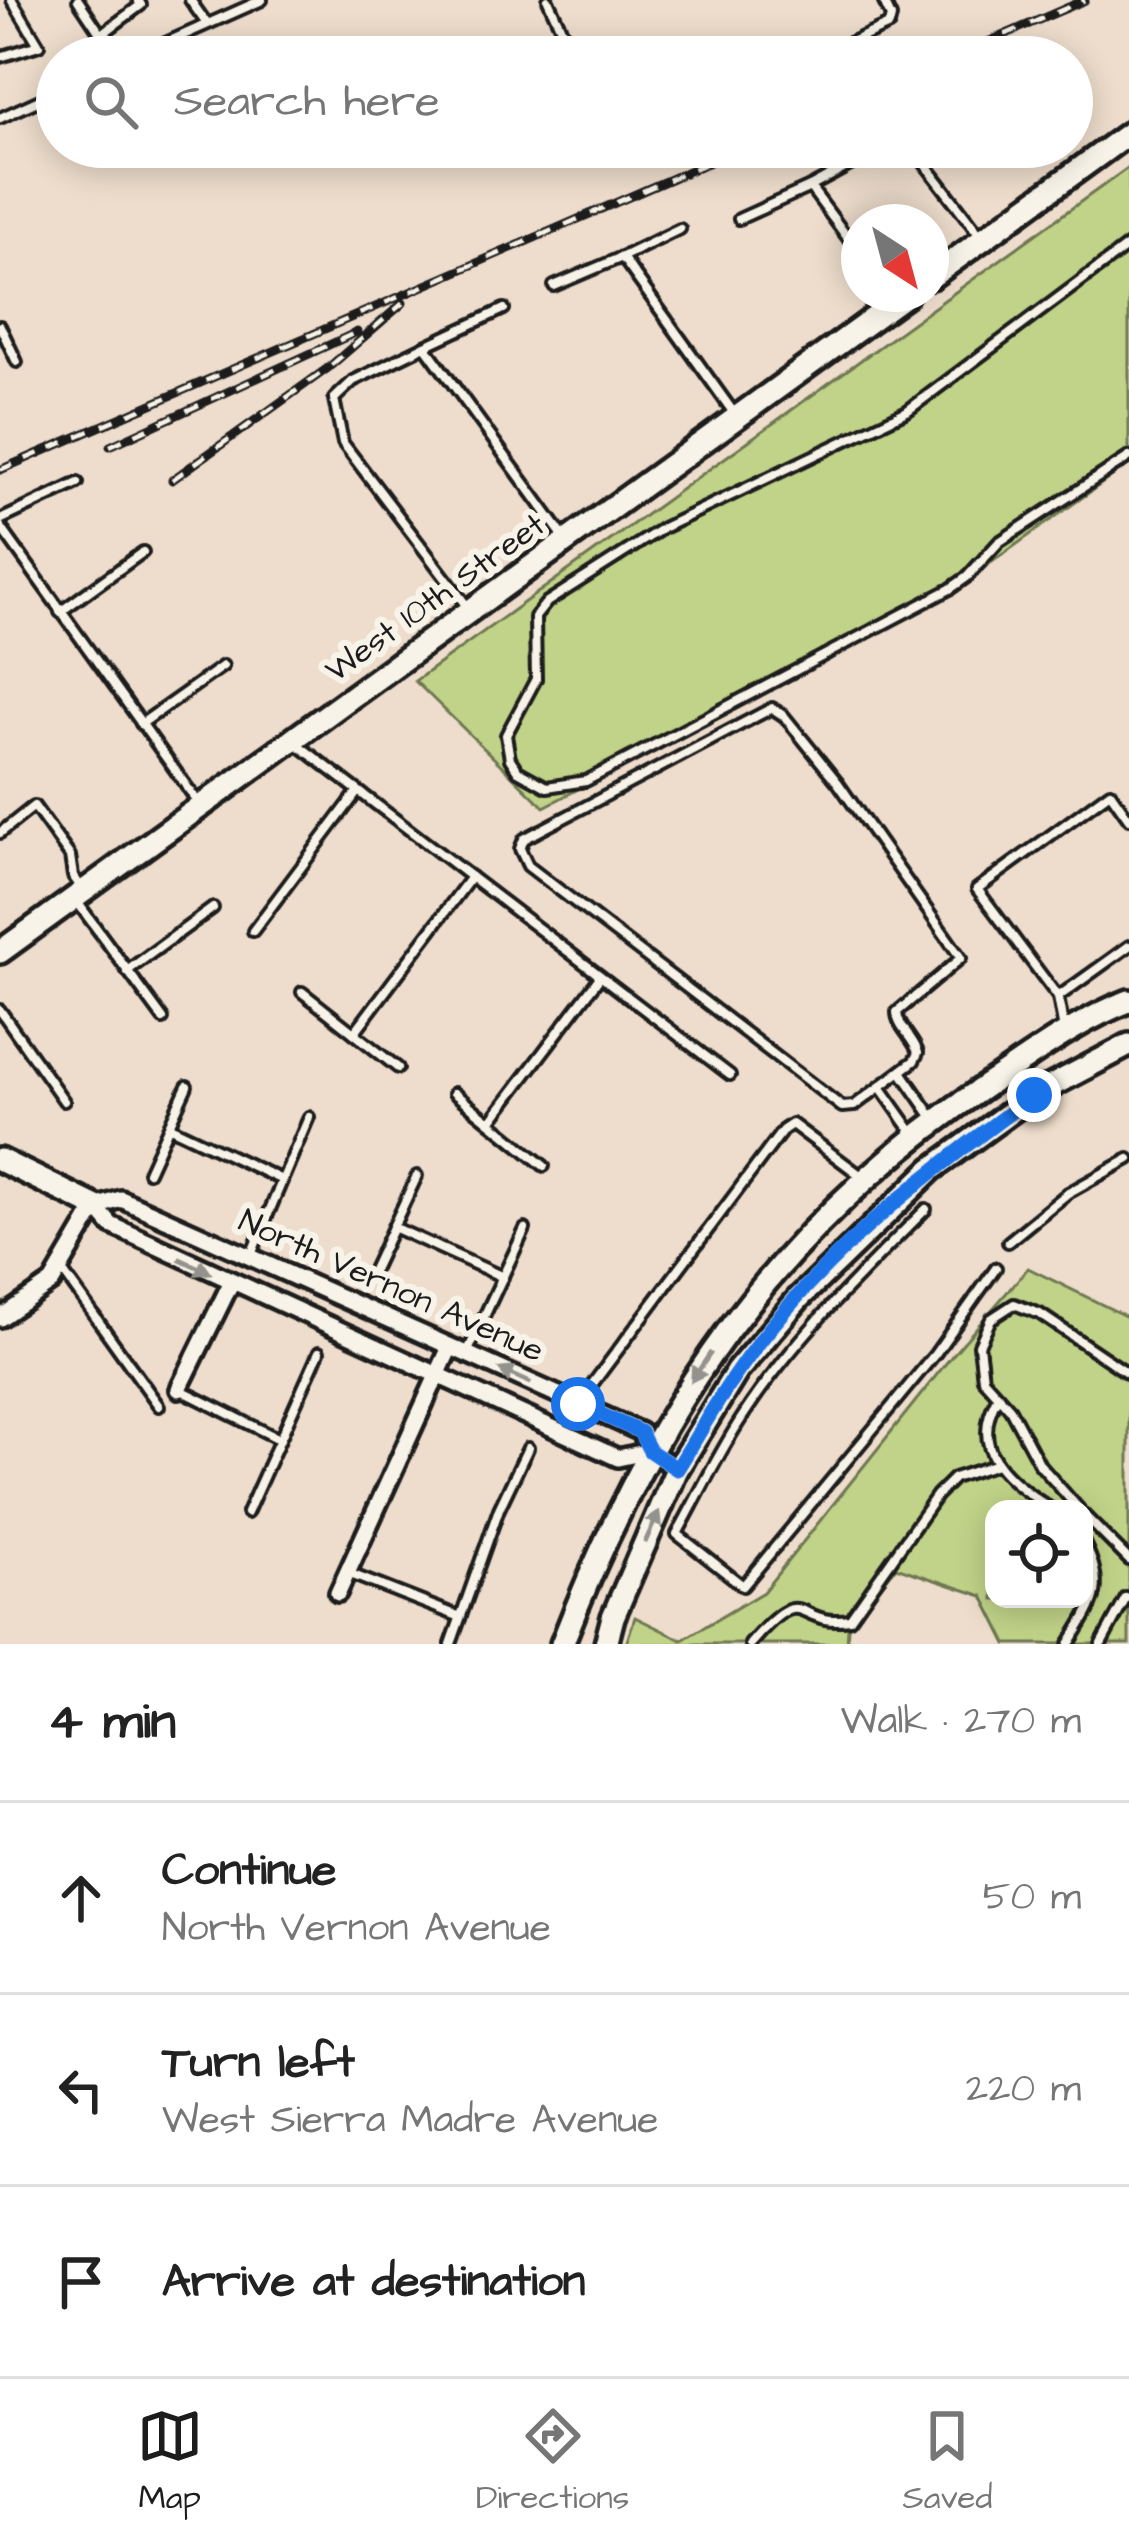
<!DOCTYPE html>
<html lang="en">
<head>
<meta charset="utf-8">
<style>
  body { margin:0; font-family:"Architects Daughter",sans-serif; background:#f2f2f2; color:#222 }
  .controls { position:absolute; right:36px; bottom:36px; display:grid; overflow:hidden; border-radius:24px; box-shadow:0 6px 30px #0003 }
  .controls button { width:108px; height:108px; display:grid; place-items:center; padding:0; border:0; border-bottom:3px solid #e0e0e0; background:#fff; color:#222; font:60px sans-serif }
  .compass { position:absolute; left:841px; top:204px; width:108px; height:108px; border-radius:50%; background:#fff; box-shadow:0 6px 30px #0003; rotate:144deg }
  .stop { position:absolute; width:36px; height:36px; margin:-27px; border:9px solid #1a73e8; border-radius:50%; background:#fff }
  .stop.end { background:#1a73e8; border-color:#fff; box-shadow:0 3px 12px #0008 }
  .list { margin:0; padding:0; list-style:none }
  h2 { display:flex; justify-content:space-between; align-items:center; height:156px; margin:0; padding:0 48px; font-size:51px }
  h2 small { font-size:39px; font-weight:400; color:#767676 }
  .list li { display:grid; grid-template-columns:78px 1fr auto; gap:36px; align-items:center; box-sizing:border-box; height:192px; padding:0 48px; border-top:3px solid #e0e0e0 }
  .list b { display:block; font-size:45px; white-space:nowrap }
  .list p { margin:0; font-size:39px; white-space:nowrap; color:#767676 }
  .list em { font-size:39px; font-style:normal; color:#767676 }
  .icon { flex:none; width:66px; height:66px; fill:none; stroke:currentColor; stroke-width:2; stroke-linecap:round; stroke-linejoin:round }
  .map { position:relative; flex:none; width:1129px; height:1644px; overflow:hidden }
  .search { position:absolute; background:#fff; box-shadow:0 6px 30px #0003; left:36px; right:36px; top:36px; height:132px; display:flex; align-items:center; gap:30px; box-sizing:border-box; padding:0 42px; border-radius:66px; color:#767676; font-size:45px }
  .sheet { height:732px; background:#fff }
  nav { display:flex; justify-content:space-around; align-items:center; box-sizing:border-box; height:168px; border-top:3px solid #e0e0e0; background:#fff; font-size:33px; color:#767676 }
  nav a { display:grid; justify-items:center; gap:6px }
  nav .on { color:#1c1c1c }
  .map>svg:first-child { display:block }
</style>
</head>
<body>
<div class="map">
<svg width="1129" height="1644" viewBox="0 0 1129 1644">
  <rect width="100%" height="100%" fill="#edc"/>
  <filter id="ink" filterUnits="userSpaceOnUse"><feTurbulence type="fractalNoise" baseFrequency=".00833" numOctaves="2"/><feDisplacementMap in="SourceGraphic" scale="24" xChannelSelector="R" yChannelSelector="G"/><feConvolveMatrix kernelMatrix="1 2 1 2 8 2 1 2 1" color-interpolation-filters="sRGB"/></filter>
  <g filter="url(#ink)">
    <!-- green -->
    <g fill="#c1d388" stroke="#6e7852" stroke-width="3" fill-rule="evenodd">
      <path d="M1129 167V464L939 600 544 807 415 681Z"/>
      <path d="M1028 1268 1129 1318V1644H1007L983 1596 896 1567 848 1628 847 1644H626L635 1617 682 1640 763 1592 951 1357ZM994 1509H1084V1599H994Z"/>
    </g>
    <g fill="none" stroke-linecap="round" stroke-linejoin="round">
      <!-- lane casing -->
      <g stroke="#1c1c1c" stroke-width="16">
        <g id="lane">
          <path d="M78 0 116 57"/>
          <path d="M190 0 207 24"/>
          <path d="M548 0 574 57"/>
          <path d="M102 34 141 5 138 0"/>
          <path d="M0 57 39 45 12 0"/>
          <path d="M134 57 262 0"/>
          <path d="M818 57 889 25 891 17 883 0"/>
          <path d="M0 118 57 92"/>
          <path d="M912 147 982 238"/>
          <path d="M739 219 810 187"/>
          <path d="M1129 245 907 411 663 528 547 602 535 617 536 679 506 735 510 759 518 771 547 787 586 781 950 589 967 577 999 542 1129 457"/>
          <path d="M859 253 810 187 867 156"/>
          <path d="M622 257 680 229"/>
          <path d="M554 286 622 257 736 416"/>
          <path d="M504 309 425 346 566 540"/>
          <path d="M0 326 17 362"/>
          <path d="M425 346 353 381 334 399 343 443 469 609"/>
          <path d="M0 520 78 483"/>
          <path d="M0 526 200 805"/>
          <path d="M60 612 143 552"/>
          <path d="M772 708 784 716 838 783 961 958 897 1012C897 1027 914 1038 918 1053L914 1061 854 1106 842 1107 528 866 520 849 524 839Z"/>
          <path d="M141 724 223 666"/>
          <path d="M293 741 730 1075"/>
          <path d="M0 833 34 806 70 856 73 876 84 891"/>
          <path d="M75 899 163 1019"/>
          <path d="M253 931 358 791"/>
          <path d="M127 971 213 908"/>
          <path d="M302 992 398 1068"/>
          <path d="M1058 997 1129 946"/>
          <path d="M0 1010 64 1101"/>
          <path d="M1064 1030 1058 997 977 889 1110 792 1129 819"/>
          <path d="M354 1033 471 877"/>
          <path d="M902 1073 934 1119"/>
          <path d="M881 1088 915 1136"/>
          <path d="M454 1093 544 1166"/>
          <path d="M490 1122 600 977"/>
          <path d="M170 1127 282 1180"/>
          <path d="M148 1172 187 1086"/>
          <path d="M926 1209C860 1275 792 1340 741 1419 717 1456 698 1496 677 1534L743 1586 935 1354 996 1268"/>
          <path d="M393 1227 503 1277"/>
          <path d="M1008 1242 1068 1193 1129 1159"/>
          <path d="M250 1257 309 1117"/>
          <path d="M61 1269 159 1406"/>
          <path d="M371 1274 417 1176"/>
          <path d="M467 1353 525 1229"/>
          <path d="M179 1389 279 1439"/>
          <path d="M998 1396C966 1452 1010 1481 1051 1509"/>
          <path d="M579 1402 783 1130 792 1124 864 1178"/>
          <path d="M1079 1509 1040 1465 1010 1409 983 1379 979 1345 991 1319 1014 1304 1040 1314 1129 1374"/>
          <path d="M247 1513 319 1352"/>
          <path d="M1084 1515 1129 1560"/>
          <path d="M348 1573 458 1616"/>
          <path d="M451 1644 499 1509 528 1448"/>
          <path d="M750 1644C808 1577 793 1628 850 1619L937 1495 954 1478 997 1464"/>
          <path d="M1069 1644C1094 1603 1107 1588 1084 1543"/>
          <path d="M1101 1644 1126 1598"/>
        </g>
      </g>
      <!-- street casing -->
      <g stroke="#1c1c1c" stroke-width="24">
        <g id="street">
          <path d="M96 1207 121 1199 641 1432 650 1451 677 1469"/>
          <path d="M96 1207 111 1225 618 1458 650 1451"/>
          <path d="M0 1318 52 1282 96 1207"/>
          <path d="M179 1389 231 1283"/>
          <path d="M338 1593 450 1347"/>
        </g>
      </g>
      <!-- secondary casing -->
      <g stroke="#1c1c1c" stroke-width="30">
        <g id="secondary">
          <path d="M931 277 1129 133"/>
          <path d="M0 952 907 294"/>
          <path d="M0 1160 96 1207"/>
          <path d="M562 1644C654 1407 773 1229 987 1085 1032 1055 1079 1020 1129 1001"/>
          <path d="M606 1644 613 1617 677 1469 737 1371 799 1298 932 1169 1034 1095 1129 1045"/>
        </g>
      </g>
      <!-- lane -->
      <use href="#lane" stroke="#f7f3e8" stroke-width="8"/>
      <!-- street -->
      <use href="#street" stroke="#f7f3e8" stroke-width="15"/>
      <!-- secondary -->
      <use href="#secondary" stroke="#f7f3e8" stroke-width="21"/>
      <!-- rail casing -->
      <g stroke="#1c1c1c" stroke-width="9">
        <g id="rail">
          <path d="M953 57 1085 0"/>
          <path d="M110 446 357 332"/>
          <path d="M0 470 744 147"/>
          <path d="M172 480 328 368 403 303"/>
        </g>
      </g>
      <!-- rail -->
      <use href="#rail" stroke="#f7f3e8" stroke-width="4.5" stroke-dasharray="14" stroke-linecap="butt"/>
    </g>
    <!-- one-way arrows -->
    <defs><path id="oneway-solid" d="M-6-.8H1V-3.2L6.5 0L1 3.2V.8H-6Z" transform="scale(3)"/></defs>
    <g fill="#94928c">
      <use href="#oneway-solid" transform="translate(195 1266) rotate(25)"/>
      <use href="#oneway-solid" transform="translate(701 1367) rotate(124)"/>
      <use href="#oneway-solid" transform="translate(515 1376) rotate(-156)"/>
      <use href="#oneway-solid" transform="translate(652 1527) rotate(-66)"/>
    </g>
  </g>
  <g fill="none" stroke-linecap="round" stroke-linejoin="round" filter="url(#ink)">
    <!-- route -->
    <path stroke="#1a73e8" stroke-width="15" d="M578 1404 640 1432 650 1451 677 1469C697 1437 715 1404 736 1374 813 1261 925 1174 1034 1095"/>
  </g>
  <g text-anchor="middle" stroke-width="12" stroke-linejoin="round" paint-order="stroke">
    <!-- street labels -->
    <g font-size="33" fill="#1c1c1c" stroke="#f7f3e8">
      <text transform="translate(434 596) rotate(-36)" y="12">West 10th Street</text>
      <text transform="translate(392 1284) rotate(24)" y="12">North Vernon Avenue</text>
    </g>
  </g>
</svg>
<div class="controls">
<button><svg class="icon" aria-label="locate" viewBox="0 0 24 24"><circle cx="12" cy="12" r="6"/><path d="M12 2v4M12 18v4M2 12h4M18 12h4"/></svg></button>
</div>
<svg class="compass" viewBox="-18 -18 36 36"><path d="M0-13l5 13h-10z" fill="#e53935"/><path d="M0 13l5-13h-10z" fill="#767676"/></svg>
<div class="stop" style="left:578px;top:1404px"></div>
<div class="stop end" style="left:1034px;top:1095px"></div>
<div class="search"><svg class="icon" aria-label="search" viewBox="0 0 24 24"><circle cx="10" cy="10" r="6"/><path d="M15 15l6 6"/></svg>Search here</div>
</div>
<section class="sheet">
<h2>4 min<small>Walk · 270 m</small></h2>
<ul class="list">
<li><svg class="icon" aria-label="ahead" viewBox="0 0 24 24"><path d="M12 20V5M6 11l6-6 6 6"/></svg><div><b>Continue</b><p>North Vernon Avenue</p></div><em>50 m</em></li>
<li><svg class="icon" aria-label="left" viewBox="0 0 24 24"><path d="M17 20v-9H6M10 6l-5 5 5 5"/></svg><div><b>Turn left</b><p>West Sierra Madre Avenue</p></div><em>220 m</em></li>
<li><svg class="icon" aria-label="arrive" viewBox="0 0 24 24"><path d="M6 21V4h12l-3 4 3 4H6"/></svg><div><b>Arrive at destination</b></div></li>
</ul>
</section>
<nav>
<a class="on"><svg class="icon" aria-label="map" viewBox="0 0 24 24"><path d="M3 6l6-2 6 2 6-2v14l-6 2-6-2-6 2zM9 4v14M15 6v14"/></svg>Map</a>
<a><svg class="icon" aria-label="directions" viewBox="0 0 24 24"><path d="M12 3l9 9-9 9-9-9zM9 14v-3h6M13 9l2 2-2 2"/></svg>Directions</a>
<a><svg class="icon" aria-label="saved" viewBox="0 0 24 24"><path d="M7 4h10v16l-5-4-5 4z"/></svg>Saved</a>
</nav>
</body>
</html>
